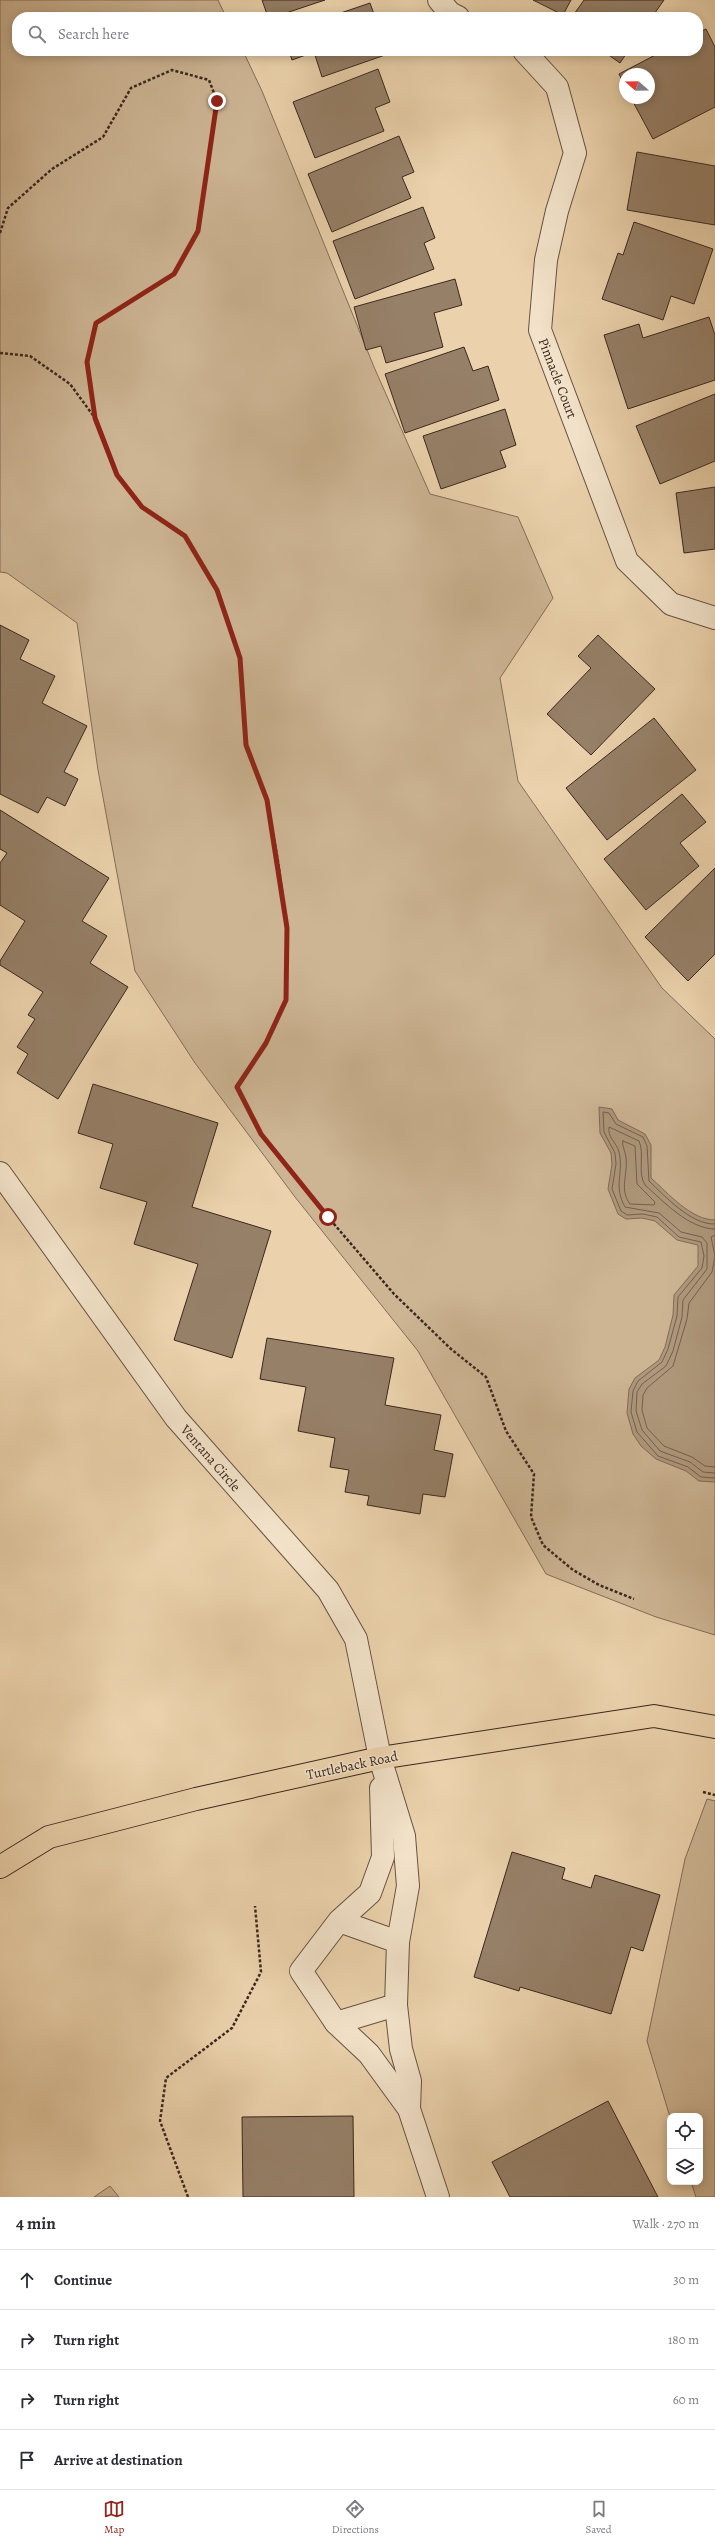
<!DOCTYPE html>
<html lang="en">
<head>
<meta charset="utf-8">
<style>
  body { margin:0; font-family:Alegreya,serif; background:#f7f7f7; color:#2b2b33 }
  .controls { position:absolute; right:12px; bottom:12px; display:grid; overflow:hidden; border-radius:8px; box-shadow:0 2px 10px #0003 }
  .controls button { width:36px; height:36px; display:grid; place-items:center; padding:0; border:0; border-bottom:1px solid #e1e1e2; background:#fff; color:#2b2b33; font:20px sans-serif }
  .compass { position:absolute; left:619px; top:68px; width:36px; height:36px; border-radius:50%; background:#fff; box-shadow:0 2px 10px #0003; rotate:290deg }
  .stop { position:absolute; width:12px; height:12px; margin:-9px; border:3px solid #8f2418; border-radius:50%; background:#fff }
  .stop.end { background:#8f2418; border-color:#fff; box-shadow:0 1px 4px #0008 }
  .list { margin:0; padding:0; list-style:none }
  h2 { display:flex; justify-content:space-between; align-items:center; height:52px; margin:0; padding:0 16px; font-size:17px }
  h2 small { font-size:13px; font-weight:400; color:#7c7c81 }
  .list li { display:grid; grid-template-columns:26px 1fr auto; gap:12px; align-items:center; box-sizing:border-box; height:60px; padding:0 16px; border-top:1px solid #e1e1e2 }
  .list b { display:block; font-size:15px; white-space:nowrap }
  .list em { font-size:13px; font-style:normal; color:#7c7c81 }
  .icon { flex:none; width:22px; height:22px; fill:none; stroke:currentColor; stroke-width:2; stroke-linecap:round; stroke-linejoin:round }
  .map { position:relative; flex:none; width:715px; height:2197px; overflow:hidden }
  .search { position:absolute; background:#fff; box-shadow:0 2px 10px #0003; left:12px; right:12px; top:12px; height:44px; display:flex; align-items:center; gap:10px; box-sizing:border-box; padding:0 14px; border-radius:16px; color:#7c7c81; font-size:15px }
  .sheet { height:292px; background:#fff }
  nav { display:flex; justify-content:space-around; align-items:center; box-sizing:border-box; height:56px; border-top:1px solid #e1e1e2; background:#fff; font-size:11px; color:#7c7c81 }
  nav a { display:grid; justify-items:center; gap:2px }
  nav .on { color:#8f2418 }
  .map>svg:first-child { display:block }
</style>
</head>
<body>
<div class="map">
<svg width="715" height="2197" viewBox="0 0 715 2197">
  <rect width="100%" height="100%" fill="#ebd2ac"/>
  <filter id="stains"><feTurbulence type="fractalNoise" baseFrequency=".005" numOctaves="4"/><feColorMatrix values="0 0 0 0 .2 0 0 0 0 .09 0 0 0 0 .02 0 0 0 .5 -.17"/></filter>
  <radialGradient id="worn" r=".72"><stop offset=".6" stop-color="#630" stop-opacity="0"/><stop offset="1" stop-color="#630" stop-opacity=".3"/></radialGradient>
  <!-- green -->
  <g fill="#cdb594" stroke="#846e5a">
    <path d="M0 0H218L226 17H17V51H243L262 91 374 367 430 494 518 517 553 598 500 678 518 781 662 988 715 1039V1635L656 1617 546 1574 418 1351 295 1197 195 1063 135 971 98 770 77 623 7 573 0 572Z"/>
    <path d="M707 1799 715 1801V2197H696L691 2182H700V2116L670 2117 647 2041 685 1859Z"/>
    <path d="M110 2186 119 2197H94Z"/>
  </g>
  <!-- water -->
  <path fill="#af987c" stroke="#806b57" d="M599 1107 612 1109 618 1120 645 1134 651 1145V1178C668 1193 691 1220 715 1220V1482L699 1481 686 1471 656 1459 641 1446 633 1434 627 1413 629 1389 635 1378 659 1360 665 1347 673 1315 674 1295 698 1266V1245L677 1240 655 1221 642 1218 626 1219 618 1214 608 1189 612 1164 611 1153 600 1133Z"/>
  <g fill="none" stroke-linecap="round" stroke-linejoin="round">
    <!-- shore -->
    <g stroke="#74604e" stroke-width="1">
      <path d="M623 1141 635 1146 637 1184 655 1202 654 1205 630 1204C619 1190 628 1174 626 1158 626 1153 621 1144 623 1141Z"/>
      <path d="M715 1224C691 1225 665 1196 649 1181L647 1146 643 1137 616 1124 609 1113 603 1112 604 1132 615 1153 616 1164 612 1189 621 1211 627 1215 643 1214 657 1217 679 1237 701 1242 704 1256 702 1268 678 1297 677 1316 668 1349 662 1362 638 1381 633 1391 631 1412 637 1432 658 1456 688 1467 701 1477 715 1478"/>
      <path d="M715 1229C689 1229 663 1201 645 1185 637 1172 645 1154 639 1141L609 1127C607 1137 617 1143 619 1152 624 1173 613 1186 625 1207L659 1213 681 1232 702 1237 707 1243V1269L683 1300 682 1317 673 1351 666 1366 642 1384 637 1392 636 1411 642 1430 660 1451 690 1462 703 1472 715 1473"/>
      <path d="M715 1235 711 1237 715 1256 712 1272 689 1303 687 1319 673 1366 647 1388 643 1395 642 1410 647 1428 664 1446 692 1457 705 1466 715 1467"/>
    </g>
  </g>
  <!-- building -->
  <g fill="#968068" stroke="#3a281f">
    <path d="M262 0H325L274 17H268Z"/>
    <path d="M533 0H571L563 15Z"/>
    <path d="M584 0H664L652 17H572Z"/>
    <path d="M370 3 375 17H329Z"/>
    <path d="M706 29 715 47V107L653 139 631 98H649V74H625V86L619 74 663 51H698V33Z"/>
    <path d="M289 51H387L388 54 322 77 314 52 292 60Z"/>
    <path d="M603 51H628L620 63Z"/>
    <path d="M378 69 390 102 375 108 384 131 315 158 293 102Z"/>
    <path d="M399 136 414 172 402 177 411 198 332 232 308 174Z"/>
    <path d="M637 152 715 166V225L627 210Z"/>
    <path d="M423 207 435 238 424 243 434 269 355 299 333 241Z"/>
    <path d="M634 222 713 249 694 304 671 296 663 320 602 299 618 253 623 255Z"/>
    <path d="M455 279 462 305 434 313 443 347 386 363 381 346 366 350 354 307Z"/>
    <path d="M709 317 715 335V380L628 409 604 335 639 324 643 338Z"/>
    <path d="M464 347 473 371 488 366 499 400 405 433 385 374Z"/>
    <path d="M715 394V461L660 484 636 426Z"/>
    <path d="M505 409 516 445 500 451 506 467 441 489 423 436Z"/>
    <path d="M715 487V549L684 553 676 493Z"/>
    <path d="M0 625 29 640 20 659 55 676 42 703 87 726 64 772 78 779 65 806 47 797 38 813 0 794Z"/>
    <path d="M598 635 655 689 591 755 547 714 591 668 578 656Z"/>
    <path d="M654 718 696 770 607 840 566 788Z"/>
    <path d="M682 794 706 822 680 843 699 866 646 910 604 859Z"/>
    <path d="M0 810 109 878 82 921 107 936 90 963 128 987 58 1099 17 1073 28 1054 17 1047 35 1019 28 1015 43 992 0 965V961L25 921 0 905V863L7 853 0 849Z"/>
    <path d="M715 868V954L688 981 645 937Z"/>
    <path d="M93 1084 218 1123 192 1207 271 1231 232 1358 174 1340 198 1264 134 1244 147 1202 100 1188 113 1144 78 1133Z"/>
    <path d="M267 1338 394 1358 385 1405 441 1415 434 1450 453 1454 445 1497 423 1494 420 1514 367 1505 369 1496 345 1492 349 1470 330 1467 335 1438 298 1431 306 1387 260 1379Z"/>
    <path d="M512 1852 565 1868 562 1879 591 1888 595 1875 660 1895 643 1951 631 1947 611 2014 520 1987 519 1991 474 1977Z"/>
    <path d="M608 2101 658 2197H510L492 2162Z"/>
    <path d="M353 2116 354 2197H243L242 2117Z"/>
  </g>
  <g fill="none" stroke-linecap="round" stroke-linejoin="round">
    <!-- minor casing -->
    <g stroke="#665242" stroke-width="24">
      <g id="minor">
        <path d="M439 0 450 13 458 17"/>
        <path d="M524 51 557 87 575 153 557 211 546 260 540 330 627 561 671 604 715 618"/>
        <path d="M0 1173 176 1418 328 1590 356 1639 380 1758 404 1836 408 1886 398 1942"/>
        <path d="M339 1921 398 1942 396 2005 336 2023 301 1971 339 1921 370 1893 383 1857 381 1788"/>
        <path d="M396 2005 401 2049 410 2081 409 2109"/>
        <path d="M336 2023 369 2054 409 2109 438 2197"/>
      </g>
    </g>
    <!-- major casing -->
    <g stroke="#3a281f" stroke-width="24">
      <path id="major" d="M0 1867 49 1837 196 1799 380 1758 654 1716 715 1727"/>
    </g>
    <!-- path -->
    <g stroke="#3a281f" stroke-width="2.5" stroke-dasharray="3 2" stroke-linecap="butt">
      <path d="M0 233 8 208 52 169 103 137 131 88 172 70 209 80 217 101 198 231 174 274 96 323 87 362 95 416"/>
      <path d="M0 353 30 356 70 384 95 418 117 475 142 507 185 537 217 590 240 659 246 745 267 800 278 861 287 928 286 1000 266 1043 237 1087 261 1134 328 1217 394 1294 451 1349 486 1377 506 1431 534 1474 531 1517 543 1545 573 1570 599 1585 634 1599"/>
      <path d="M703 1792 715 1795"/>
      <path d="M188 2197 160 2121 166 2078 232 2028 261 1972 255 1906"/>
    </g>
    <!-- minor -->
    <use href="#minor" stroke="#f2e2c9" stroke-width="22"/>
    <!-- major -->
    <use href="#major" stroke="#ebd2ac" stroke-width="22"/>
  </g>
  <g fill="none" stroke-linecap="round" stroke-linejoin="round">
    <!-- route -->
    <path stroke="#8f2418" stroke-width="5" d="M217 101 198 231 174 274 96 323 87 362 95 418 117 475 142 507 185 536 217 590 240 658 246 745 267 800 287 928 286 1000 266 1043 237 1087 261 1134 328 1217"/>
  </g>
  <g text-anchor="middle" stroke-width="3" stroke-linejoin="round" paint-order="stroke">
    <!-- street labels -->
    <g font-size="14" fill="#3a281f" stroke="#f2e2c9">
      <text transform="translate(558 378) rotate(69)" y="5">Pinnacle Court</text>
      <text transform="translate(211 1458) rotate(49)" y="5">Ventana Circle</text>
      <text transform="translate(352 1765) rotate(-12)" y="5">Turtleback Road</text>
    </g>
  </g>
  <rect width="100%" height="100%" filter="url(#stains)"/>
  <rect width="100%" height="100%" fill="url(#worn)"/>
</svg>
<div class="controls">
<button><svg class="icon" aria-label="locate" viewBox="0 0 24 24"><circle cx="12" cy="12" r="6"/><path d="M12 2v4M12 18v4M2 12h4M18 12h4"/></svg></button>
<button><svg class="icon" aria-label="layers" viewBox="0 0 24 24"><path d="M12 4l9 5-9 5-9-5zM3 14l9 5 9-5"/></svg></button>
</div>
<svg class="compass" viewBox="-18 -18 36 36"><path d="M0-13l5 13h-10z" fill="#e53935"/><path d="M0 13l5-13h-10z" fill="#7c7c81"/></svg>
<div class="stop" style="left:328px;top:1217px"></div>
<div class="stop end" style="left:217px;top:101px"></div>
<div class="search"><svg class="icon" aria-label="search" viewBox="0 0 24 24"><circle cx="10" cy="10" r="6"/><path d="M15 15l6 6"/></svg>Search here</div>
</div>
<section class="sheet">
<h2>4 min<small>Walk · 270 m</small></h2>
<ul class="list">
<li><svg class="icon" aria-label="ahead" viewBox="0 0 24 24"><path d="M12 20V5M6 11l6-6 6 6"/></svg><div><b>Continue</b></div><em>30 m</em></li>
<li><svg class="icon" aria-label="right" viewBox="0 0 24 24"><path d="M7 20v-9h11M14 6l5 5-5 5"/></svg><div><b>Turn right</b></div><em>180 m</em></li>
<li><svg class="icon" aria-label="right" viewBox="0 0 24 24"><path d="M7 20v-9h11M14 6l5 5-5 5"/></svg><div><b>Turn right</b></div><em>60 m</em></li>
<li><svg class="icon" aria-label="arrive" viewBox="0 0 24 24"><path d="M6 21V4h12l-3 4 3 4H6"/></svg><div><b>Arrive at destination</b></div></li>
</ul>
</section>
<nav>
<a class="on"><svg class="icon" aria-label="map" viewBox="0 0 24 24"><path d="M3 6l6-2 6 2 6-2v14l-6 2-6-2-6 2zM9 4v14M15 6v14"/></svg>Map</a>
<a><svg class="icon" aria-label="directions" viewBox="0 0 24 24"><path d="M12 3l9 9-9 9-9-9zM9 14v-3h6M13 9l2 2-2 2"/></svg>Directions</a>
<a><svg class="icon" aria-label="saved" viewBox="0 0 24 24"><path d="M7 4h10v16l-5-4-5 4z"/></svg>Saved</a>
</nav>
</body>
</html>
